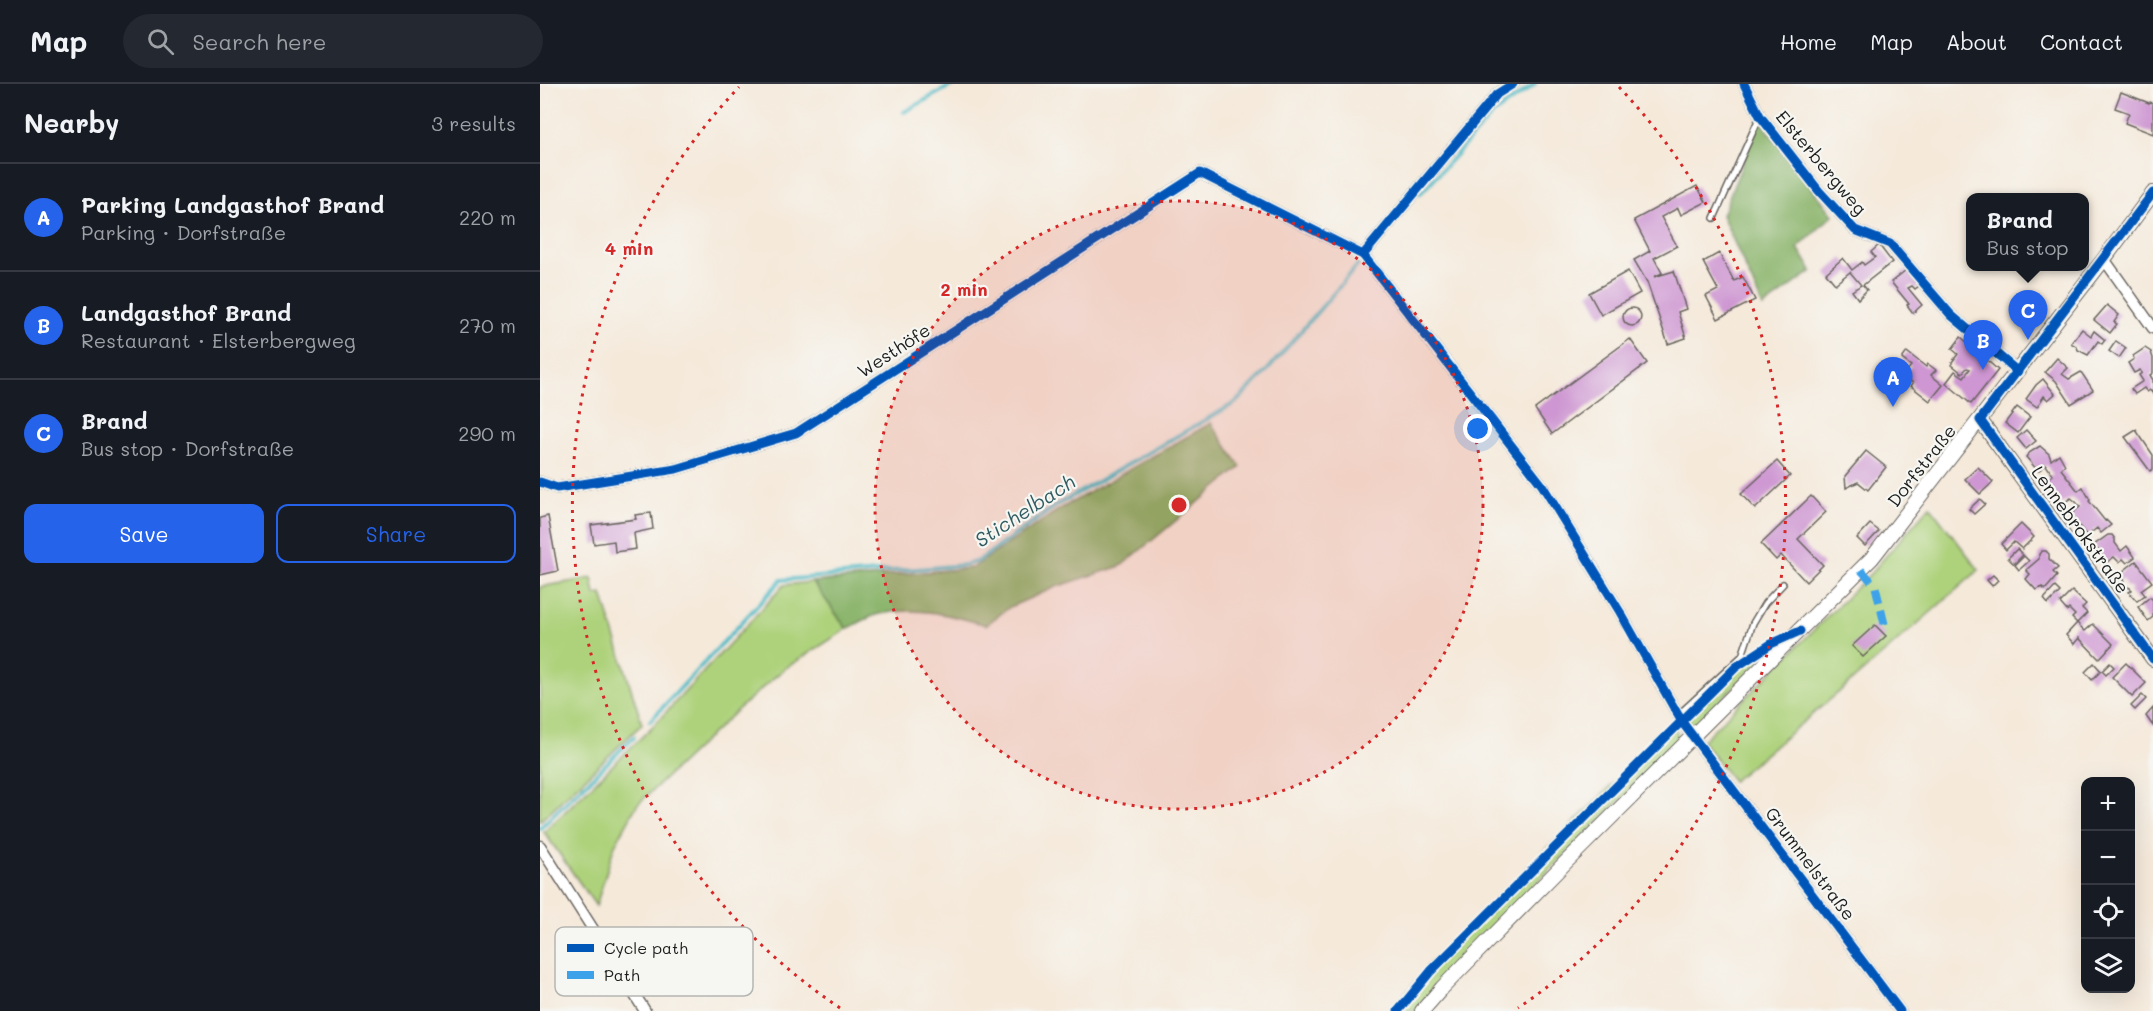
<!DOCTYPE html>
<html lang="en">
<head>
<meta charset="utf-8">
<style>
  body { margin:0; font-family:Mali,sans-serif; background:#242831; color:#f1f3f6 }
  .controls { position:absolute; right:18px; bottom:18px; display:grid; overflow:hidden; border-radius:12px; box-shadow:0 6px 24px #0002 }
  .controls button { width:54px; height:54px; display:grid; place-items:center; padding:0; border:0; border-bottom:2px solid #363941; background:#171b24; color:#f1f3f6; font:30px sans-serif }
  .you { position:absolute; left:938px; top:345px; width:21px; height:21px; margin:-15px; border:4px solid #fff; border-radius:50%; background:#1a73e8; box-shadow:0 0 0 9px #1a73e833 }
  .badge { display:grid; place-items:center; width:39px; height:39px; border-radius:50%; background:#2563eb; color:#fff; font-size:20px; font-weight:700 }
  .pin { position:absolute; translate:-50% -50px; filter:drop-shadow(0 2px 3px #0008) }
  .pin::after { content:''; position:absolute; top:32px; width:21px; height:18px; background:inherit; clip-path:polygon(0 0,100% 0,50% 100%) }
  .popup { position:absolute; left:1426px; top:109px; width:123px; height:78px; box-sizing:border-box; display:grid; place-content:center; border-radius:12px; background:#171b24; filter:drop-shadow(0 2px 4px #0005); font-size:20px; white-space:nowrap; color:#9ea1a6 }
  .popup b { font-size:22px; color:#f1f3f6 }
  .popup::after { content:''; position:absolute; left:50%; top:100%; margin-left:-12px; border:12px solid transparent; border-top-color:#171b24 }
  .list { margin:0; padding:0; list-style:none }
  h2 { display:flex; justify-content:space-between; align-items:center; height:78px; margin:0; padding:0 24px; font-size:26px }
  h2 small { font-size:20px; font-weight:400; color:#9ea1a6 }
  .list li { display:grid; grid-template-columns:39px 1fr auto; gap:18px; align-items:center; box-sizing:border-box; height:108px; padding:0 24px; border-top:2px solid #363941 }
  .list b { display:block; font-size:22px; white-space:nowrap }
  .list p { margin:0; font-size:20px; white-space:nowrap; color:#9ea1a6 }
  .list em { font-size:20px; font-style:normal; color:#9ea1a6 }
  .actions { display:flex; gap:12px; padding:18px 24px }
  .actions a { flex:1; padding:14px 0; border:2px solid #2563eb; border-radius:12px; text-align:center; font-size:21px; color:#2563eb }
  .actions .main { background:#2563eb; color:#fff }
  .icon { flex:none; width:33px; height:33px; fill:none; stroke:currentColor; stroke-width:2; stroke-linecap:round; stroke-linejoin:round }
  .map { position:relative; flex:none; width:1613px; height:927px; overflow:hidden }
  header { display:flex; align-items:center; gap:36px; box-sizing:border-box; height:84px; padding:0 30px; background:#171b24; border-bottom:2px solid #363941 }
  header strong { font-size:28px }
  nav { display:flex; gap:33px; margin-inline-start:auto; font-size:21px }
  .search { width:420px; height:54px; background:#242831; display:flex; align-items:center; gap:15px; box-sizing:border-box; padding:0 21px; border-radius:33px; color:#9ea1a6; font-size:22px }
  main { display:flex }
  aside { flex:1; background:#171b24 }
  .map>svg:first-child { display:block }
</style>
</head>
<body>
<header>
<strong>Map</strong>
<div class="search"><svg class="icon" aria-label="search" viewBox="0 0 24 24"><circle cx="10" cy="10" r="6"/><path d="M15 15l6 6"/></svg>Search here</div>
<nav><a>Home</a><a>Map</a><a>About</a><a>Contact</a></nav>
</header>
<main>
<aside>
<h2>Nearby<small>3 results</small></h2>
<ul class="list">
<li><span class="badge">A</span><div><b>Parking Landgasthof Brand</b><p>Parking · Dorfstraße</p></div><em>220 m</em></li>
<li><span class="badge">B</span><div><b>Landgasthof Brand</b><p>Restaurant · Elsterbergweg</p></div><em>270 m</em></li>
<li><span class="badge">C</span><div><b>Brand</b><p>Bus stop · Dorfstraße</p></div><em>290 m</em></li>
</ul>
<div class="actions"><a class="main">Save</a><a>Share</a></div>
</aside>
<div class="map">
<svg width="1613" height="927" viewBox="0 0 1613 927">
  <rect width="100%" height="100%" fill="#f6f6f2"/>
  <filter id="ink" filterUnits="userSpaceOnUse"><feTurbulence type="fractalNoise" baseFrequency=".0167" numOctaves="2"/><feDisplacementMap in="SourceGraphic" scale="12" xChannelSelector="R" yChannelSelector="G"/><feConvolveMatrix kernelMatrix="1 2 1 2 8 2 1 2 1" color-interpolation-filters="sRGB"/></filter>
  <filter id="wash" filterUnits="userSpaceOnUse"><feTurbulence type="fractalNoise" baseFrequency=".008" numOctaves="4" result="noise"/><feDisplacementMap in="SourceGraphic" scale="24" xChannelSelector="R" yChannelSelector="G"/><feGaussianBlur stdDeviation="1.35" result="paint"/><feColorMatrix in="noise" values="0 0 0 0 0 0 0 0 0 0 0 0 0 0 0 0 0 1.4 0 .05"/><feComposite in="paint" operator="in"/></filter>
  <g filter="url(#wash)">
    <rect width="100%" height="100%" fill="#f5e9da"/>
    <!-- green -->
    <g fill="#aed27b" stroke="#65774c" stroke-width="1.5">
      <path d="M1390 422 1439 486 1312 597 1193 697 1162 657 1331 489Z"/>
      <path d="M52 494 55 511 62 510 102 640 0 737V503Z"/>
      <path d="M273 498 307 545 244 585 195 628 97 721 74 763 56 822 4 748 116 639 244 501Z"/>
      <path d="M1238 560 1154 642H1150L1147 639 1150 633 1202 580Z"/>
      <path d="M1134 640 1140 657 917 878 876 927H851L888 882Z"/>
    </g>
    <!-- forest -->
    <g fill="#8ab46b" stroke="#536844" stroke-width="1.5">
      <path d="M1220 36 1293 131 1258 164 1272 187 1223 223 1182 131Z"/>
      <path d="M671 339 701 383 581 482 516 503 470 523 446 541C411 531 377 522 340 530 329 532 317 540 307 545L273 498 432 484 520 425Z"/>
    </g>
    <g fill="none" stroke-linecap="round" stroke-linejoin="round">
      <!-- stream -->
      <g stroke="#4fbcc8" stroke-width="4">
        <path d="M364 28 414 0"/>
        <path d="M880 110 953 30 995 0"/>
        <path d="M110 637 241 496 425 481 438 477 517 421 695 319 724 290 818 181"/>
        <path d="M0 744 94 653"/>
      </g>
    </g>
    <g id="blocks">
      <!-- building -->
      <g fill="#ce96d2">
        <path d="M1581 8 1609 19 1610 18 1613 19V50L1585 39 1589 29 1575 24Z"/>
        <path d="M1157 102 1166 118 1141 131 1138 124 1121 133 1137 162 1114 174 1122 189 1114 193 1134 187 1146 225 1138 228 1146 254 1128 260 1107 198 1094 176 1110 167 1094 136Z"/>
        <path d="M1339 161 1352 178 1323 201 1327 206 1318 215 1312 207 1321 201 1310 188 1295 200 1286 189 1303 174 1312 186 1322 178 1324 181 1335 173 1331 168Z"/>
        <path d="M1179 169 1194 197 1203 193 1215 216 1178 235 1166 212 1178 206 1163 178Z"/>
        <path d="M1366 186 1379 202 1375 205 1372 202 1368 204 1382 221 1373 229 1367 221 1369 220 1351 198Z"/>
        <path d="M1088 187 1100 209 1061 231 1049 209Z"/>
        <path d="M1567 221 1579 231 1574 238 1577 240 1570 249 1554 236Z"/>
        <circle cx="1092" cy="233" r="9"/>
        <path d="M1542 245 1551 252 1554 247 1565 256 1562 260 1558 257 1548 271 1538 266 1537 263 1531 259Z"/>
        <path d="M1421 253 1458 286 1431 320 1406 299 1415 287 1424 293 1430 285 1427 284 1422 289 1412 281V278L1418 270 1412 265Z"/>
        <path d="M1090 255 1107 279 1012 350 995 325Z"/>
        <path d="M1576 257 1586 264 1579 274 1569 267Z"/>
        <path d="M1605 264 1611 268 1613 274V289L1610 291 1613 296V310L1610 306 1607 308 1604 304 1595 310 1591 305 1603 297 1599 291 1602 289 1600 286 1594 289 1588 279 1594 275 1593 272Z"/>
        <path d="M1367 268 1386 283 1388 280 1396 286 1391 291 1403 301 1390 317 1371 302 1373 299 1363 292 1371 282 1362 275Z"/>
        <path d="M1517 274 1528 284 1522 290 1529 295 1541 288 1553 306 1531 320 1516 297 1505 288Z"/>
        <path d="M1503 295 1515 310 1508 316 1504 312 1497 323 1486 315 1496 301Z"/>
        <path d="M1477 323 1490 333 1478 349 1465 339Z"/>
        <path d="M1486 346 1496 357 1486 365 1477 354Z"/>
        <path d="M1596 346 1613 371V385L1610 387 1585 353Z"/>
        <path d="M1500 362 1509 370 1511 376 1519 370 1525 381 1521 385 1538 407 1543 403 1550 416 1549 417 1565 437 1566 436 1571 441 1561 449 1557 444 1547 452 1530 431 1540 423 1536 418 1531 414 1522 420 1504 398 1513 391 1506 381 1498 387 1486 373 1489 369Z"/>
        <path d="M1326 367 1346 383 1328 406 1318 398 1306 404 1305 392Z"/>
        <path d="M1237 377 1250 392 1215 425 1201 410Z"/>
        <path d="M1438 383 1453 398 1440 410 1425 395Z"/>
        <path d="M1271 412 1286 428 1258 455 1283 481 1266 498 1241 471 1236 476 1221 460Z"/>
        <path d="M1440 415 1445 420 1434 430 1429 425Z"/>
        <path d="M111 429 113 445 94 449 96 465 75 468 74 457 54 460 51 441 96 435 95 431Z"/>
        <path d="M8 432 18 487 0 491V434Z"/>
        <path d="M1330 440 1339 447 1325 462 1317 454Z"/>
        <path d="M1481 440 1494 453 1482 465 1474 458 1466 466 1461 460Z"/>
        <path d="M1568 451H1572L1575 455V459L1581 467 1587 462 1595 473 1587 479 1583 475 1579 478 1574 473 1567 478 1554 461Z"/>
        <path d="M1477 465 1483 471 1474 480 1468 474Z"/>
        <path d="M1502 467H1506L1509 470V475L1518 484 1513 488 1517 492 1505 506 1502 503 1496 506 1486 495 1490 490 1486 486 1499 475V470Z"/>
        <path d="M1484 472 1489 477 1479 486 1475 481Z"/>
        <path d="M1596 477 1612 498 1601 506 1605 511 1597 517 1589 508 1592 506 1590 504 1585 502 1583 495 1580 497 1577 492Z"/>
        <path d="M1453 491 1458 496 1452 502 1447 496Z"/>
        <path d="M1515 503 1520 508 1508 520 1504 515Z"/>
        <path d="M1532 507 1546 520 1542 524 1547 529 1537 539 1545 547 1553 540 1573 560 1559 575 1539 554 1534 560 1526 551 1537 539 1532 534 1535 531 1529 525 1527 527 1520 519Z"/>
        <path d="M1610 513 1613 516V533L1608 537 1598 523Z"/>
        <path d="M1335 541 1346 552 1323 573 1312 562Z"/>
        <path d="M1554 579 1561 587 1552 596 1545 588Z"/>
        <path d="M1570 579 1574 583 1566 591 1562 587Z"/>
        <path d="M1586 579 1606 599 1592 613 1572 593Z"/>
        <path d="M1602 611 1606 615 1595 626 1591 622Z"/>
        <path d="M1613 624V642L1606 632Z"/>
      </g>
    </g>
  </g>
  <g filter="url(#ink)">
    <use href="#blocks" fill-opacity="0" stroke="#68645e" stroke-width="1.5"/>
    <g fill="none" stroke-linecap="round" stroke-linejoin="round">
      <!-- service casing -->
      <g stroke="#68645e" stroke-width="8">
        <g id="service">
          <path d="M1174 134 1220 32"/>
          <path d="M1138 631 1202 572 1213 539 1225 519 1243 500"/>
        </g>
      </g>
      <!-- minor casing -->
      <g stroke="#68645e" stroke-width="13">
        <g id="minor">
          <path d="M1204 0 1220 32 1279 107 1315 146 1350 160 1411 231 1478 288"/>
          <path d="M823 171 957 10 973 0"/>
          <path d="M1564 175 1613 244"/>
          <path d="M0 398 17 404 136 385 256 349 660 89 823 171 1002 401 1080 528 1142 638 1360 927"/>
          <path d="M0 762 105 927"/>
        </g>
      </g>
      <!-- tertiary casing -->
      <g stroke="#68645e" stroke-width="16">
        <g id="tertiary">
          <path d="M1440 336 1613 575"/>
          <path d="M882 927 902 904 1026 778 1332 474 1564 175 1613 109"/>
        </g>
      </g>
      <!-- service -->
      <use href="#service" stroke="#fff" stroke-width="5"/>
      <!-- minor -->
      <use href="#minor" stroke="#fff" stroke-width="10"/>
      <!-- tertiary -->
      <use href="#tertiary" stroke="#fff" stroke-width="14"/>
      <!-- quiet -->
      <path stroke="#3da2ea" stroke-width="8" stroke-dasharray="15 8" stroke-linecap="butt" d="M1321 486 1335 501 1346 546"/>
      <!-- cycleway casing -->
      <g stroke="#f6f6f2" stroke-width="13">
        <g id="cycleway">
          <path d="M1204 0 1220 32 1279 107 1315 146 1350 160 1411 231 1478 288"/>
          <path d="M1613 109 1440 336 1613 575"/>
          <path d="M823 171 957 10 973 0"/>
          <path d="M0 398 17 404 136 385 256 349 660 89 823 171 1002 401 1080 528 1142 638 1360 927"/>
          <path d="M858 927 891 887 1196 583 1231 560 1260 547"/>
        </g>
      </g>
      <!-- cycleway -->
      <use href="#cycleway" stroke="#0057b8" stroke-width="9"/>
    </g>
  </g>
  <!-- distance rings -->
  <circle cx="639" cy="421" r="304" fill="#d62828" fill-opacity=".12"/>
  <g fill="none" stroke="#d62828" stroke-width="3" stroke-dasharray="3 6">
    <circle cx="639" cy="421" r="304"/>
    <path d="M300 924A607 607 0 0 1 199 3M1079 3A607 607 0 0 1 978 924"/>
  </g>
  <g text-anchor="middle" stroke-width="4.5" stroke-linejoin="round" paint-order="stroke">
    <!-- street labels -->
    <g font-size="18" fill="#1c1c1c" stroke="#f6f6f2">
      <text transform="translate(1281 79) rotate(50)" y="6">Elsterbergweg</text>
      <text transform="translate(354 267) rotate(-33)" y="6">Westhöfe</text>
      <text transform="translate(1382 382) rotate(-52)" y="6">Dorfstraße</text>
      <text transform="translate(1540 446) rotate(54)" y="6">Lennebrokstraße</text>
      <text transform="translate(1270 780) rotate(53)" y="6">Grummelstraße</text>
    </g>
    <!-- water labels -->
    <g font-size="20" font-style="italic" fill="#305c61" stroke="#f6f6f2">
      <text transform="translate(485 427) rotate(-33)" y="7">Stichelbach</text>
    </g>
  </g>
  <!-- legend -->
  <rect x="15" y="843" width="198" height="69" rx="9" fill="#f6f6f2" stroke="#b5b5b2" stroke-width="1.5"/>
  <rect x="27" y="860" width="27" height="8" fill="#0057b8"/>
  <rect x="27" y="887" width="27" height="8" fill="#3da2ea"/>
  <g font-size="16" fill="#1c1c1c">
    <text x="64" y="870">Cycle path</text>
    <text x="64" y="897">Path</text>
  </g>
  <circle cx="639" cy="421" r="9" fill="#d62828" stroke="#f6f6f2" stroke-width="3"/>
  <g font-size="18" text-anchor="middle" font-weight="bold" fill="#d62828" stroke="#f6f6f2" stroke-width="4.5" stroke-linejoin="round" paint-order="stroke">
    <text x="89" y="171">4 min</text>
    <text x="424" y="212">2 min</text>
  </g>
</svg>
<div class="controls">
<button>+</button>
<button>−</button>
<button><svg class="icon" aria-label="locate" viewBox="0 0 24 24"><circle cx="12" cy="12" r="6"/><path d="M12 2v4M12 18v4M2 12h4M18 12h4"/></svg></button>
<button><svg class="icon" aria-label="layers" viewBox="0 0 24 24"><path d="M12 4l9 5-9 5-9-5zM3 14l9 5 9-5"/></svg></button>
</div>
<div class="you"></div>
<div class="pin badge" style="left:1353px;top:323px">A</div>
<div class="pin badge" style="left:1443px;top:286px">B</div>
<div class="pin badge" style="left:1488px;top:256px">C</div>
<div class="popup"><b>Brand</b>Bus stop</div>
</div>
</main>
</body>
</html>
